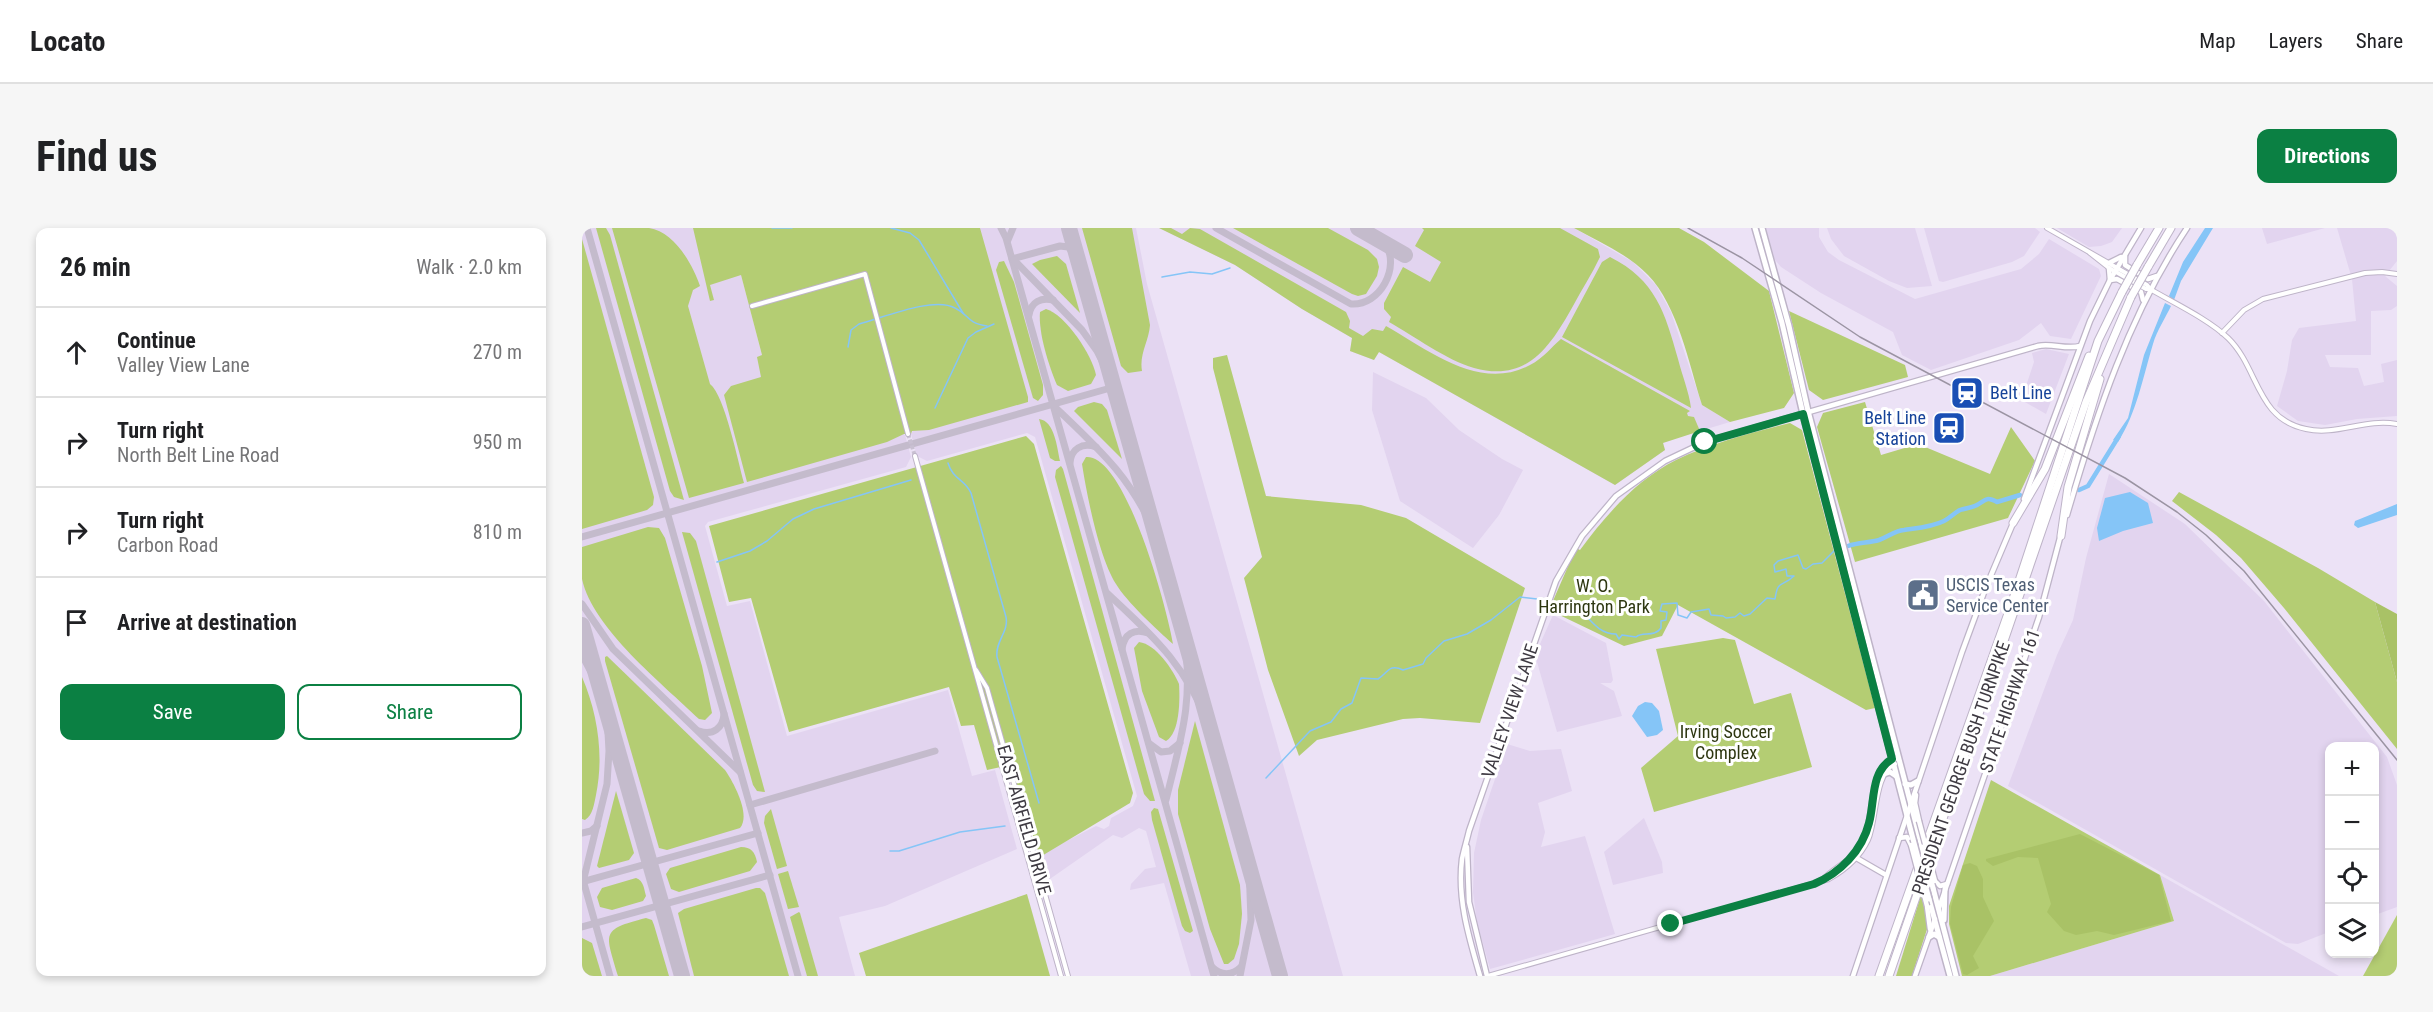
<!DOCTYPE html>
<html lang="en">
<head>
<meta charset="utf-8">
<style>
  body { margin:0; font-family:"Roboto Condensed",sans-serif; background:#f6f6f6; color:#202124 }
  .controls { position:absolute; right:18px; bottom:18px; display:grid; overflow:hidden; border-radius:12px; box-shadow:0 3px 9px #0003 }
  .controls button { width:54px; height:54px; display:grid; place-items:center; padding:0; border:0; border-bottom:2px solid #e0e0e0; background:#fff; color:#202124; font:30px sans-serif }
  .stop { position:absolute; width:18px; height:18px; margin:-14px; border:4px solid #0b8043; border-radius:50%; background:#fff }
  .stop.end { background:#0b8043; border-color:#fff; box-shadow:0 2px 6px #0008 }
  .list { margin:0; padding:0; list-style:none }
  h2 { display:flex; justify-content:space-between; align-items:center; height:78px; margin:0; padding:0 24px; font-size:26px }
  h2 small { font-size:20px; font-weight:400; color:#757577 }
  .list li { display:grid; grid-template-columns:39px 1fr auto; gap:18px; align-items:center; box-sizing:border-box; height:90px; padding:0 24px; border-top:2px solid #e0e0e0 }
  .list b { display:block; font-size:22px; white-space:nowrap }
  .list p { margin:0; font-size:20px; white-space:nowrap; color:#757577 }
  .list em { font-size:20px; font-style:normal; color:#757577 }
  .actions { display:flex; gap:12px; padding:18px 24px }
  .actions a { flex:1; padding:14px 0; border:2px solid #0b8043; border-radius:12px; text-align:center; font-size:21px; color:#0b8043 }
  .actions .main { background:#0b8043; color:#fff }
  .icon { flex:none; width:33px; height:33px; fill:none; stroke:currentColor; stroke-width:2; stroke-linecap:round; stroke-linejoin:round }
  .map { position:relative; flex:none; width:1815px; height:748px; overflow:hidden; border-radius:12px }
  header { display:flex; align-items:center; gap:36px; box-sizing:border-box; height:84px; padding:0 30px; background:#fff; border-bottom:2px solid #e0e0e0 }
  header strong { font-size:28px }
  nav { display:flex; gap:33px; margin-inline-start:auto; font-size:21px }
  .intro { display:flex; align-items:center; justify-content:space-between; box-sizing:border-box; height:144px; padding:0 36px }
  h1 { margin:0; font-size:42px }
  .button { padding:15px 27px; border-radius:12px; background:#0b8043; color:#fff; font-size:21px; font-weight:700 }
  main { display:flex; gap:36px; padding:0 36px }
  aside { flex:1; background:#fff; border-radius:12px; box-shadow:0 3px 9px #0003 }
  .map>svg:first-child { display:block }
</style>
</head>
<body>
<header>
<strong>Locato</strong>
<nav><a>Map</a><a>Layers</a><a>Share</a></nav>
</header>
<div class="intro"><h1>Find us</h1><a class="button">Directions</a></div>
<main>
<aside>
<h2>26 min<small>Walk · 2.0 km</small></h2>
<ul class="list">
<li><svg class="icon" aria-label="ahead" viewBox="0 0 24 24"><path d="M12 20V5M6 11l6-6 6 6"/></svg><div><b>Continue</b><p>Valley View Lane</p></div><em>270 m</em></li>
<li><svg class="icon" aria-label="right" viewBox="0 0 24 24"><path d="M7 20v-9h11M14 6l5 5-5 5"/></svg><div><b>Turn right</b><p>North Belt Line Road</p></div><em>950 m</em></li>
<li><svg class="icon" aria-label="right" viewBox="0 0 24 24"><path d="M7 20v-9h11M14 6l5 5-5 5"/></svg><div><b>Turn right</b><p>Carbon Road</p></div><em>810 m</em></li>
<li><svg class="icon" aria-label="arrive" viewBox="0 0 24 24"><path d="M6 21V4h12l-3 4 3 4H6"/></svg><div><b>Arrive at destination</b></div></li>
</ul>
<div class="actions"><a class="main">Save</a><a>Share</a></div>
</aside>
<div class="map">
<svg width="1815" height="748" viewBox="0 0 1815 748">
  <rect width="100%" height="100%" fill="#ece2f6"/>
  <!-- built -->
  <g fill="#e2d4ef">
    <path d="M0 0H115L159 47 180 127 323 207 329 229 324 239 126 294 123 298 145 378 168 373 205 508 366 462 390 548 413 542 435 621 303 678 257 689 273 748H0Z"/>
    <path d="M388 0H554L565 56 761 748H609L582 655 548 662 549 656 563 641 574 639 564 603 557 600 540 610 531 607 465 653 457 627 514 598 522 601 527 598 529 590 551 578 555 568 453 209 445 205 345 233 335 228 329 206 333 198Z"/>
    <path d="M577 0H992L1051 34 1074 57 1089 84 1120 177 1148 194 1081 214 1083 222 1033 257 797 124 792 132 768 123 770 110 720 81 653 37Z"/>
    <path d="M1184 0H1237V9L1246 24 1257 32 1333 71 1439 41 1457 26 1467 11 1517 41 1519 48 1489 111 1468 108 1459 95 1437 112 1349 142 1320 127 1311 104 1239 65 1199 39 1193 32Z"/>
    <path d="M1245 0H1333L1350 58 1325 60 1307 53 1262 28 1249 11Z"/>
    <path d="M1342 0H1453L1458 4 1442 28 1430 34 1361 54 1357 53Z"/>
    <path d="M1475 0H1540L1530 14 1519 18 1507 19Z"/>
    <path d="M1680 0H1743L1685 16Z"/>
    <path d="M1755 0H1815V33L1803 48 1815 58V78L1809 82 1789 83V127H1743L1748 139 1776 140 1782 158 1802 154 1799 136 1815 132V188L1775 191 1743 197 1716 193 1695 178 1705 143 1710 112 1717 100 1774 93 1770 51Z"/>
    <path d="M1464 121 1487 126 1464 186 1441 173 1440 170 1452 134 1450 125Z"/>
    <path d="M791 144 844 170 877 202 920 231 941 242 917 287 891 320 818 273 790 182Z"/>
    <path d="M1527 246 1603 296 1682 373 1805 529 1815 557V679L1793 687 1792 518H1748L1747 704 1716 716 1704 715 1426 558 1475 427 1491 392 1504 330Z"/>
    <path d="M971 387 1024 415 1031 452 1029 455H1018L1032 463 1040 488 975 504 953 427Z"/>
    <path d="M925 516 948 523 979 521 990 563 956 575 963 604 959 619 1003 608 1033 706 908 741 895 694 891 664 892 625 899 592Z"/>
    <path d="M1062 590 1080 634 1081 645 1031 657 1022 624Z"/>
    <path d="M1578 647 1757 748H1408L1592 693Z"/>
  </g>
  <!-- green -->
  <g fill="#b4cd73">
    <path d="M14 0H24L28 7 102 272 92 269 88 263Z"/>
    <path d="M30 0C42 0 55 0 67 0 92 3 111 37 118 58L111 62 106 78 128 156C143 168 156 234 162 255L107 270Z"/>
    <path d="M111 0H398L446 169V174L347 202 330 203 329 206H322L305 214 165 254 142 167 149 158 179 149 175 129 180 127 159 47 128 57 132 72 128 73Z"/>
    <path d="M500 0H550L568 97C567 113 557 126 560 143L546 145 539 138Z"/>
    <path d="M577 0H589L600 6 608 0 618 1 764 84 768 93 767 100 781 108 790 101 801 103 804 98C846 122 898 164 948 137 962 130 969 119 979 111L1108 183 1105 185 1106 188 1112 189 1118 203 1081 215 1083 222 1033 257 797 124 792 132 768 123 770 110 720 81 653 37Z"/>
    <path d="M651 0H746L786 22 795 31 797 39 795 48 784 66 776 68 770 66Z"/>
    <path d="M840 0H978L1016 21 1018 29C1010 46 1000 61 991 78 969 117 946 155 892 140 864 132 832 108 807 94L809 89 802 81V75L821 39 848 54 859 34 833 18 842 2Z"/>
    <path d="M992 0H1097L1122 14 1187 63 1212 165 1202 180 1148 194 1120 177C1107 136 1096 78 1066 47 1046 26 1017 14 992 0Z"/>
    <path d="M0 11 72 269 71 277 65 282 0 301Z"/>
    <path d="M475 28 484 36 498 85 450 36 458 32Z"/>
    <path d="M1028 29C1074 52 1083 85 1096 131 1100 147 1107 164 1109 180L980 109 1020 34Z"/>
    <path d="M422 33 432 54 461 157V167L456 173 451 170 414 42 417 34Z"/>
    <path d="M464 81C484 87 510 127 514 147L509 156 486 163 475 157C467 139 456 104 458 84Z"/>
    <path d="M1207 83 1323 137 1326 149 1241 172 1227 162Z"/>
    <path d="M645 127 684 268 779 277 824 290 943 360 898 495 838 490 821 491 735 512 717 528 686 442 662 350 680 329 631 140V130Z"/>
    <path d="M512 174 520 176 525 182 540 231 492 183 496 179Z"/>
    <path d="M1283 174 1299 227 1336 216 1408 246 1429 199 1453 233 1426 290 1273 334 1235 199 1241 185Z"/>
    <path d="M457 191C473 193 475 220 478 233H473L468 230Z"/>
    <path d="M1208 195 1220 202 1293 480 1284 482 1096 377 1080 408 1042 418 967 382 994 320 998 322C1024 287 1054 252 1094 232 1130 215 1169 205 1208 195Z"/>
    <path d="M444 208 452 216 551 565 548 575 458 629 428 537 405 542 392 497 379 498 367 459 207 504 169 370 147 374 127 298Z"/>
    <path d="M504 229C544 226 586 384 591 416 575 402 544 373 534 356 517 329 505 268 500 236Z"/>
    <path d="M479 238 481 241 573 573H568L562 566 473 249 474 242Z"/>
    <path d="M1597 264 1736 340 1793 374 1815 454V521L1702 380 1659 330 1634 307 1590 273Z"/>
    <path d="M66 299 77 300 83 310 120 438 130 485 123 492 117 491C81 456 11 401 0 351 0 341 0 329 0 319Z"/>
    <path d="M100 304 108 305 114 313 183 564 175 563 171 557Z"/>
    <path d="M1141 410 1153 412 1172 476 1209 465 1230 539 1072 584 1059 540 1096 508 1074 421Z"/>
    <path d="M557 414C574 416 591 442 597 456 598 471 598 505 584 513L577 509 560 463 552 420Z"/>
    <path d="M25 428 143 542C152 555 169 587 158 600L85 622 77 620 23 433V429Z"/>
    <path d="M0 449C16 486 22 528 14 567 12 576 11 587 3 592L0 591Z"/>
    <path d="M613 493 658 657 660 686 657 716 652 731 646 736H642L628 701 596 586V562Z"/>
    <path d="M1409 552 1578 647 1592 693 1408 748H1380L1367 696V678Z"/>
    <path d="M34 563 52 625 47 632 17 640 15 638Z"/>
    <path d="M572 580 576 581 611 703 608 705 603 703 600 698 570 592 569 584Z"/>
    <path d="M189 581 205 638 195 641 182 595 183 588Z"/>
    <path d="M159 619C169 619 173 624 175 634L168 643 97 664 89 661 84 646 88 640Z"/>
    <path d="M206 643 217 679 206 681 196 646Z"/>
    <path d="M54 650C62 653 62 661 64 668L61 673 30 682 18 679 15 669 20 660Z"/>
    <path d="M174 660H178L183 665 207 748H112L96 685 102 681Z"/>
    <path d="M445 666 468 748H284L277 725Z"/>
    <path d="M1339 667 1347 695 1330 748H1314Z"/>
    <path d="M217 684 218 685 236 748H225L208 689Z"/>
    <path d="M1815 687V748H1781Z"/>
    <path d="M64 690 70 692 72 697 87 748H36C24 705 17 702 64 690Z"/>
    <path d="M0 710 10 715 20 748H0Z"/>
  </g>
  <!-- forest -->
  <g fill="#a9c266">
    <path d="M1793 374 1815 386V454Z"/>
    <path d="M1498 606 1577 647 1589 693 1532 707 1515 703 1494 707 1482 703 1465 684 1469 676 1456 630 1436 629 1411 638 1404 633V631Z"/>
    <path d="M1388 635 1395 638 1401 651V669L1412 693 1391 728 1397 740 1385 747 1381 746 1368 696 1369 679 1381 637Z"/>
  </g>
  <!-- water -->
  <g fill="#85c5f7">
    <path d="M1623 0H1631L1599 53 1592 72 1587 68 1601 34Z"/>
    <path d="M1583 75 1589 78C1584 89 1575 102 1571 116 1561 149 1555 184 1536 214L1531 212 1546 190 1562 127Z"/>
    <path d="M1548 264 1566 275 1571 295 1541 303 1517 313 1515 300 1523 270Z"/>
    <path d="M1815 276V287L1776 300 1772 297 1773 293Z"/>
    <path d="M1063 474 1070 475 1077 483 1081 502 1075 507 1065 509 1050 488 1056 478Z"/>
  </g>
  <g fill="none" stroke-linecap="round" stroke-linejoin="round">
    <!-- stream -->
    <g stroke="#85c5f7" stroke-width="1.5">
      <path d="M190 0H210"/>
      <path d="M309 0 328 5 337 12 381 85"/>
      <path d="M580 49 608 44 630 46 648 40"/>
      <path d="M266 119 269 102 277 96C301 90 351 68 373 80 388 87 384 95 405 98"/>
      <path d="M353 180 386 110 394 104 412 96"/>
      <path d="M366 235C371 252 383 251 389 265L424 389C427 404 413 413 415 429L457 575"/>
      <path d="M135 334 168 323 185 313 211 291 232 281 329 252"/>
      <path d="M969 374 978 378 984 373C1005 380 1010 406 1034 406L1037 411 1040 407 1054 409C1061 403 1072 410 1079 400V393L1084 392 1085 384 1078 383 1080 376 1095 375 1096 387 1105 390 1109 384 1127 381 1129 387 1141 388 1144 390 1153 389 1158 385 1162 388 1168 386 1185 370 1193 371C1196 351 1199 360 1212 348H1205L1204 341 1193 344 1192 337 1196 333 1216 327 1221 340 1224 341 1231 336 1240 335 1253 322"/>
      <path d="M684 550 728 503 749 494 759 481 770 475 779 450 796 451C806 445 807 435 821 442L841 436 844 430 862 413 885 406 909 392 938 369 964 372"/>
      <path d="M308 623H317L378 604 423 598"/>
    </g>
    <!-- river -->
    <g stroke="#85c5f7" stroke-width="4.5">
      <path d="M1497 262 1506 258 1537 208"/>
      <path d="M1266 318C1276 314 1287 315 1297 312 1306 309 1312 303 1322 302 1336 300 1350 299 1362 293 1368 290 1372 285 1378 282 1383 280 1390 280 1395 277 1404 272 1404 268 1415 274L1438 267"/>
    </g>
    <!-- taxiway -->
    <g stroke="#c4bbcc" stroke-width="7">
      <path d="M5 0 216 748"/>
      <path d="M419 0 424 10 632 748"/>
      <path d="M634 0 769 76C798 78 819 39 803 15"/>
      <path d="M426 12 431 0"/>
      <path d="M430 31 478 18 486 19 496 30"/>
      <path d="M432 32 500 102 515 123 532 157"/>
      <path d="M447 87C449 74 459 69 471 72"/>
      <path d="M473 179C518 222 548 248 574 307"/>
      <path d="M488 235C489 221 500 214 514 219"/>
      <path d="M0 309 532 159"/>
      <path d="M525 365C573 410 604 437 628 500"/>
      <path d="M0 376 31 421 158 544"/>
      <path d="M540 421C542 406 552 400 566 405"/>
      <path d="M0 427 17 459"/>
      <path d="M117 503C131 508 141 500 142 486"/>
      <path d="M568 516 579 524 588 523 598 515"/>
      <path d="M584 572C599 510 612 473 602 408"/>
      <path d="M168 577 353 523"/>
      <path d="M0 605 9 603 15 598"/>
      <path d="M1 652 28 748"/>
      <path d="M0 654 176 605"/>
      <path d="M1 654 25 556 27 523 25 486"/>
      <path d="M0 699 188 647"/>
      <path d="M630 739C639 748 650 748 659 739"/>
      <path d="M658 748 669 692 667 638"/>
    </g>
    <!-- runway -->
    <g stroke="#c4bbcc" stroke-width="16">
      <path d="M487 0 698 748"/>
      <path d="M776 0 823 27"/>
      <path d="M0 397 100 748"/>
    </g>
    <!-- tertiary-tunnel -->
    <path stroke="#c9c0d2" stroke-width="4" stroke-dasharray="4 2" stroke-linecap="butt" d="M326 206 333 228"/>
    <!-- tertiary casing -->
    <g stroke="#beb4c8" stroke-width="6">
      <g id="tertiary">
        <path d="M1465 0 1565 57 1568 61C1592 75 1626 91 1646 110 1677 140 1674 191 1724 201 1755 208 1783 190 1815 196"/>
        <path d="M1508 25 1527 40 1564 61H1568"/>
        <path d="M170 78 283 46 326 206"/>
        <path d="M1640 105 1662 82 1681 71 1783 45 1800 44 1815 46"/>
        <path d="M333 228 479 748"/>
        <path d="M394 442 405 460 486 748"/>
        <path d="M1239 653C1252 639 1270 633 1280 615 1294 589 1283 539 1316 530"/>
        <path d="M906 748 1247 651C1263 642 1278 629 1286 612 1295 592 1292 545 1313 536"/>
      </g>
    </g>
    <!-- secondary casing -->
    <g stroke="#beb4c8" stroke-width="7">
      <g id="secondary">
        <path d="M1543 28V37L1566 51 1575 48"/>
        <path d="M1527 35 1539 29"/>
        <path d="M1527 40 1528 52 1535 51 1559 64 1561 72"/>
        <path d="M1442 271 1508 93 1528 52 1559 0"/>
        <path d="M1485 287C1514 187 1547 87 1605 0"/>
        <path d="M1334 567 1333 575 1337 593"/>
        <path d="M1317 610 1325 609 1329 617"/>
        <path d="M885 619 887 674 905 748"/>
        <path d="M1271 628 1304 647"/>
        <path d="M1353 653 1358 658 1365 656"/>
        <path d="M1345 678 1348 701"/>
        <path d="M1357 680 1457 389 1479 306"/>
        <path d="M898 748C887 710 875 671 880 631 882 621 885 612 887 603L974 353 1000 308 1034 268 1083 233 1123 214 1456 118C1470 115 1485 122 1498 118"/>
        <path d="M1271 748 1380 424 1404 359 1432 293"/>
        <path d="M1333 748 1353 691"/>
      </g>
    </g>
    <!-- primary casing -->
    <g stroke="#beb4c8" stroke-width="8">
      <g id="primary">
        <path d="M1173 0 1200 95 1221 186 1331 611"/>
        <path d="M1180 0 1207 98 1226 183 1340 619"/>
        <path d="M1302 546 1308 544 1314 548"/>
        <path d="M1323 556 1329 557 1336 553"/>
        <path d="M1351 660 1374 748"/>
        <path d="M1347 671 1368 748"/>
        <path d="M1362 692 1363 661"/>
        <path d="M1347 709 1352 706 1357 709"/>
      </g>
    </g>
    <!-- motorway casing -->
    <g stroke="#beb4c8" stroke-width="9">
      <g id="motorway">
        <path d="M1555 37 1577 0"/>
        <path d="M1566 39 1589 0"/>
        <path d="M1431 295 1463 241 1507 128"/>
        <path d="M1479 308 1486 259 1518 151"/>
        <path d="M1297 748 1429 377 1516 113 1540 64"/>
        <path d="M1307 748 1504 174 1549 69"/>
      </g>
    </g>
    <!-- tertiary -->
    <use href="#tertiary" stroke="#fff" stroke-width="4"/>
    <!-- secondary -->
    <use href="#secondary" stroke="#fff" stroke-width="4.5"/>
    <!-- primary -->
    <use href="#primary" stroke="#fff" stroke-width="5"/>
    <!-- motorway -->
    <use href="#motorway" stroke="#fff" stroke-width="7"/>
    <!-- tram -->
    <path stroke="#9b94a3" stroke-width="1.5" d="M1106 0 1160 30 1278 109 1543 250 1595 284 1624 307 1662 343 1815 532"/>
    <!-- secondary-bridge casing -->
    <g stroke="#beb4c8" stroke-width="7" stroke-linecap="butt">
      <g id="secondary-bridge">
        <path d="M1337 593 1353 653"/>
        <path d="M1329 617 1345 678"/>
      </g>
    </g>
    <!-- primary-bridge casing -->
    <g stroke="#beb4c8" stroke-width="8" stroke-linecap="butt">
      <g id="primary-bridge">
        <path d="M1331 611 1347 671"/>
        <path d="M1340 619 1351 660"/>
      </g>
    </g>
    <!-- motorway-bridge casing -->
    <g stroke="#beb4c8" stroke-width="9" stroke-linecap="butt">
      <g id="motorway-bridge">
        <path d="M1540 64 1555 37"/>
        <path d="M1549 69 1566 39"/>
      </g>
    </g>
    <!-- secondary-bridge -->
    <use href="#secondary-bridge" stroke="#fff" stroke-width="4.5"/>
    <!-- primary-bridge -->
    <use href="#primary-bridge" stroke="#fff" stroke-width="5"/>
    <!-- motorway-bridge -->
    <use href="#motorway-bridge" stroke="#fff" stroke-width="7"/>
  </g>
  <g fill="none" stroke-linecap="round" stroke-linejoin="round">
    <!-- route -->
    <path stroke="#0b8043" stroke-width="8" d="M1089 696 1232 656C1258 645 1280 623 1287 595 1293 574 1288 544 1310 531L1221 186 1123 214"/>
  </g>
  <!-- icons -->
  <defs>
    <g id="station-square" transform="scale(1.725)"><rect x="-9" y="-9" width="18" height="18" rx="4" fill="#1a4fb4" stroke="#fff"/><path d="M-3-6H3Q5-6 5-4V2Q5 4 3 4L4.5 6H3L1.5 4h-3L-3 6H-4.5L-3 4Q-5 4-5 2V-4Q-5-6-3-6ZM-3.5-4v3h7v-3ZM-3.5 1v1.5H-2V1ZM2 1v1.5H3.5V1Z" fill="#fff"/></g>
    <g id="civic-square" transform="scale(1.725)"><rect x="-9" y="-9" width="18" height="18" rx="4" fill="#5c6f8a" stroke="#fff"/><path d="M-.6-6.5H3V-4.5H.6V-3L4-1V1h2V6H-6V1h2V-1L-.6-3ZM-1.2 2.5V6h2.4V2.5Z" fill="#fff"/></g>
  </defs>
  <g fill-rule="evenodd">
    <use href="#station-square" x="1385" y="165"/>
    <use href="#station-square" x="1367" y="200"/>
    <use href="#civic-square" x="1341" y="367"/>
  </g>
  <g text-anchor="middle" stroke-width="6" stroke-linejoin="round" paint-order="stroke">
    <!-- transit labels -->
    <g font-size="18" fill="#164399" stroke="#fff" text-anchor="start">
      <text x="1408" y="171">Belt Line</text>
      <text x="1344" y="196" text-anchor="end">Belt Line<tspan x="1344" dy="21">Station</tspan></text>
    </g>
    <!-- service labels -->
    <g font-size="18" fill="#4e5e75" stroke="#fff" text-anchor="start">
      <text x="1364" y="363">USCIS Texas<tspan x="1364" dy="21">Service Center</tspan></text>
    </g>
    <!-- park labels -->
    <g font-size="18" fill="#2e3711" stroke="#fff">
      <text x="1012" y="364">W. O.<tspan x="1012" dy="21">Harrington Park</tspan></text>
      <text x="1144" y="510">Irving Soccer<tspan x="1144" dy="21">Complex</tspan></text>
    </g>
    <!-- street labels -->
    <g font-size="18" fill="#3e3a42" stroke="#fff">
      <text transform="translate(1428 473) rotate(-71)" y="6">STATE HIGHWAY 161</text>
      <text transform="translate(928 483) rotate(-71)" y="6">VALLEY VIEW LANE</text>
      <text transform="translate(1379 540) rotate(-71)" y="6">PRESIDENT GEORGE BUSH TURNPIKE</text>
      <text transform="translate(442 592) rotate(74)" y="6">EAST AIRFIELD DRIVE</text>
    </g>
  </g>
</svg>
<div class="controls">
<button>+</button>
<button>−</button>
<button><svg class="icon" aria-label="locate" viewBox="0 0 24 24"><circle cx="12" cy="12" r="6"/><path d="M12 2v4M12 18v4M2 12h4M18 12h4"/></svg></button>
<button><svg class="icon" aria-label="layers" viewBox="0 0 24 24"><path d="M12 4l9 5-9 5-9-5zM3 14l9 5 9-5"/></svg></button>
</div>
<div class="stop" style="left:1123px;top:214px"></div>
<div class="stop end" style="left:1089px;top:696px"></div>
</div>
</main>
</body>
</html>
